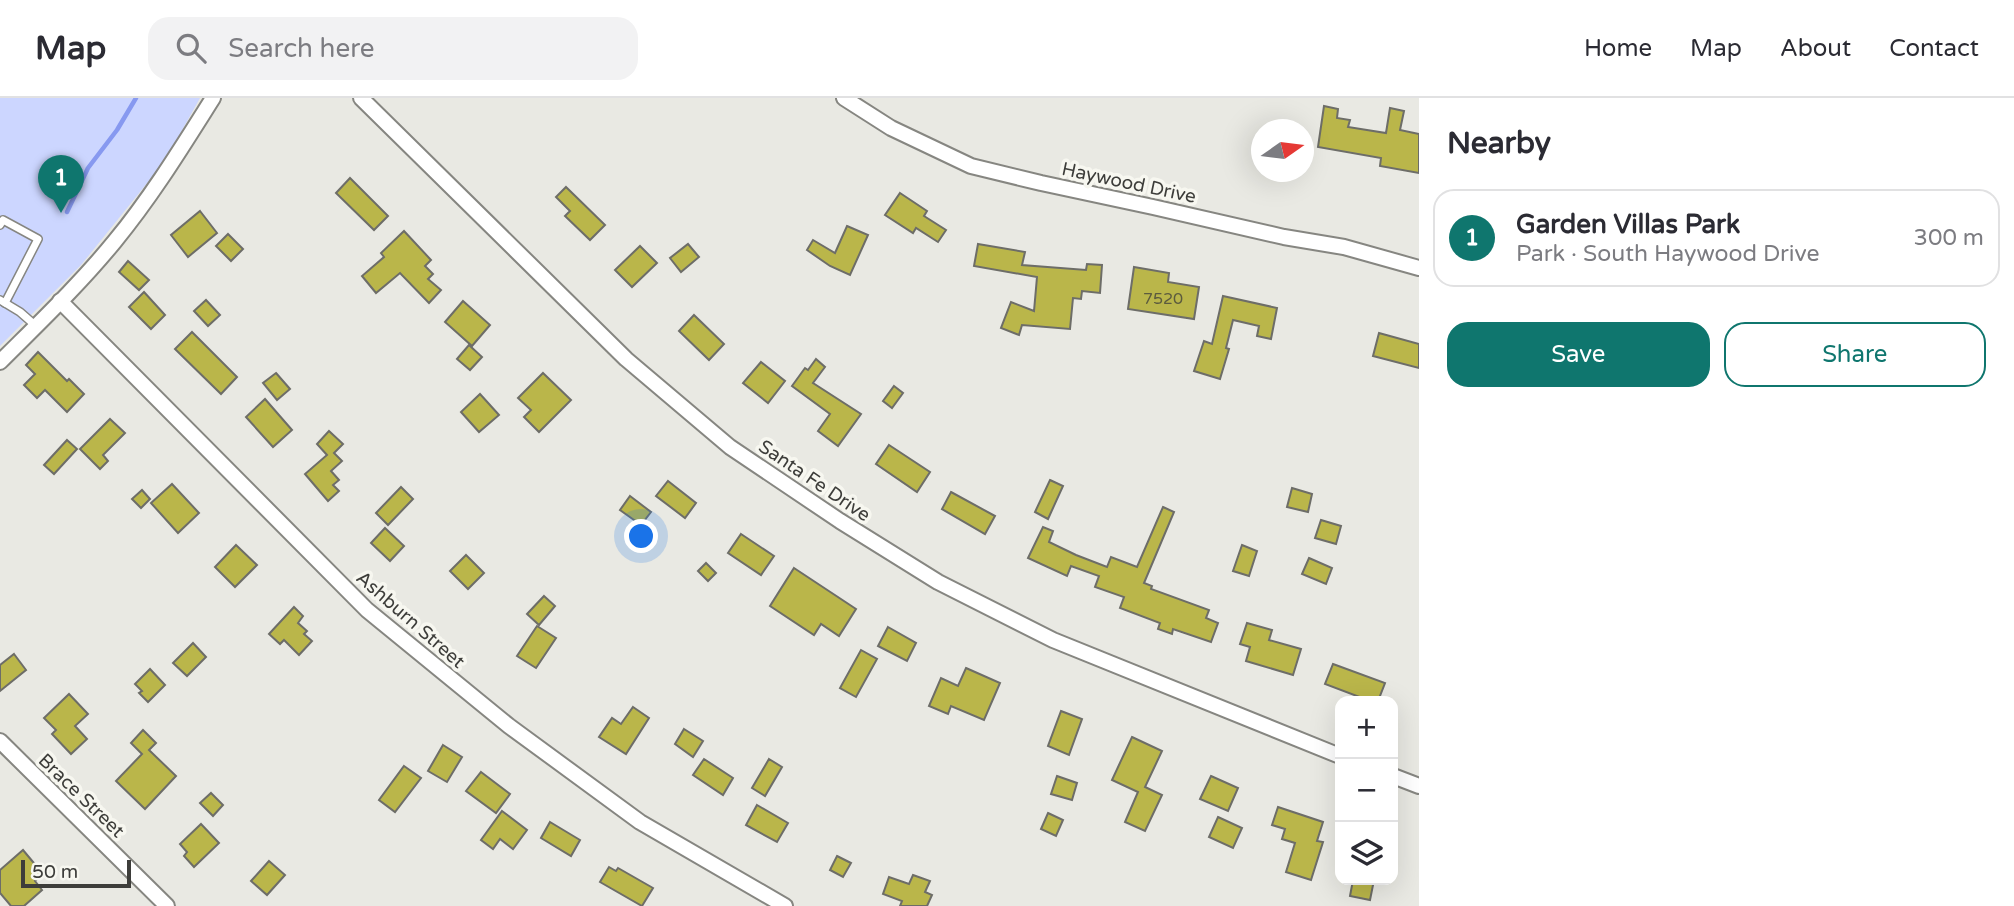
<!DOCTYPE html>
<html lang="en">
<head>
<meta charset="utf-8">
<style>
  body { margin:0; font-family:"Varela Round",sans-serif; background:#f2f2f3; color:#2b2b33 }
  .controls { position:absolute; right:21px; bottom:21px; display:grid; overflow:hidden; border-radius:14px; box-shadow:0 7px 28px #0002 }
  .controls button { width:63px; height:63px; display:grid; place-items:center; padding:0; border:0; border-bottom:2px solid #e1e1e2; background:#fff; color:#2b2b33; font:35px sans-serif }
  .compass { position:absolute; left:1251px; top:21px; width:63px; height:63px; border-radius:50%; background:#fff; box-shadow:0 7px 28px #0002; rotate:76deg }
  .scale { position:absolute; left:21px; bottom:18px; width:110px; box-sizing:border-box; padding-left:7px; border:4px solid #3d3d3a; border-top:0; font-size:19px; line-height:24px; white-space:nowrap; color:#3d3d3a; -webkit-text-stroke:5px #f7f7f0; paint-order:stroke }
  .you { position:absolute; left:642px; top:439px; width:24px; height:24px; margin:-18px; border:5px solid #fff; border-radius:50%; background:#1a73e8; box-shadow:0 0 0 10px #1a73e833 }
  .badge { display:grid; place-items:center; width:46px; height:46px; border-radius:50%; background:#0f766e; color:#fff; font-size:23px; font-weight:700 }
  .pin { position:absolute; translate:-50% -58px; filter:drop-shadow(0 2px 4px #0008) }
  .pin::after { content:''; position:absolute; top:37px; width:24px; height:21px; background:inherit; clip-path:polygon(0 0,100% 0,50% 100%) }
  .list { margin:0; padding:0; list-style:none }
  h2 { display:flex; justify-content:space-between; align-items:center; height:91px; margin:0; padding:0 28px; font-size:30px }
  h2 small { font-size:23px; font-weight:400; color:#7c7c81 }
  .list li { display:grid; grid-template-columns:46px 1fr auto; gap:21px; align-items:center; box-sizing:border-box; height:98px; margin:0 14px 14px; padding:0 14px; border:2px solid #e1e1e2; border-radius:21px }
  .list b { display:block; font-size:26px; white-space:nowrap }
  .list p { margin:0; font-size:23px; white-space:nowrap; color:#7c7c81 }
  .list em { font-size:23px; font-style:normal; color:#7c7c81 }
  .actions { display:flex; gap:14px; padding:21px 28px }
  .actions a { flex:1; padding:16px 0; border:2px solid #0f766e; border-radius:21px; text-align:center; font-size:24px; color:#0f766e }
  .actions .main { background:#0f766e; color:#fff }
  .icon { flex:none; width:38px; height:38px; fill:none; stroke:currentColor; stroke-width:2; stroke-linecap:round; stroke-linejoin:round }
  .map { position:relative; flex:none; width:1419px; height:808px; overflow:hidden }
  header { display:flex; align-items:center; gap:42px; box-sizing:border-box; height:98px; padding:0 35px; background:#fff; border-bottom:2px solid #e1e1e2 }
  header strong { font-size:33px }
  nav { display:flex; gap:38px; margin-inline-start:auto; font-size:24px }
  .search { width:490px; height:63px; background:#f2f2f3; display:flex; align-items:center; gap:18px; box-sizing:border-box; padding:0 24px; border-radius:21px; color:#7c7c81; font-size:26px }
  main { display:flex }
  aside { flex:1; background:#fff }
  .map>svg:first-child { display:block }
</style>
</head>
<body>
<header>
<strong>Map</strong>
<div class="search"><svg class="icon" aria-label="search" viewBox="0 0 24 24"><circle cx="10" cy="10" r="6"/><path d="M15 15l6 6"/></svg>Search here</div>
<nav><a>Home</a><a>Map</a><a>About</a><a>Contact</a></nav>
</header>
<main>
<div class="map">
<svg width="1419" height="808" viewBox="0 0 1419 808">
  <rect width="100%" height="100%" fill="#e9e9e3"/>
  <!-- green -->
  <path fill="#ccd6ff" d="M0 0H200L165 63 81 167 0 248Z"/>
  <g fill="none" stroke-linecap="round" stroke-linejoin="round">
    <!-- stream -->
    <path stroke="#8799f0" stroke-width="4.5" d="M67 114 88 70 117 32 136 0"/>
  </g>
  <!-- building -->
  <g fill="#bab64a" stroke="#6d6d68" stroke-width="2">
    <path d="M1324 8 1338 11 1337 20 1350 22 1348 29 1386 35 1390 10 1404 13 1400 32 1419 36V75L1380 68 1381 60 1318 49Z"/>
    <path d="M350 80 388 118 374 132 336 95Z"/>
    <path d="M566 89 605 127 590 142 565 118 570 113 556 99Z"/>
    <path d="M900 95 927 113 924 118 946 132 938 144 916 130 913 135 885 117Z"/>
    <path d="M200 113 217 135 188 159 171 137Z"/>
    <path d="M847 128 868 137 850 177 830 168 807 152 813 142 835 155Z"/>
    <path d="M404 133 431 162 425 168 433 176 428 181 441 192 429 205 400 175 376 195 362 178 384 159 381 155Z"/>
    <path d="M228 136 243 151 231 163 216 148Z"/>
    <path d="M688 146 699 159 681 174 670 160Z"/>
    <path d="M978 146 1025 154 1022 167 1086 172 1087 166 1102 167 1100 195 1082 193 1081 201 1073 200 1070 231 1022 227 1019 237 1001 230 1011 204 1034 213 1037 179 974 168Z"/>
    <path d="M640 148 657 165 632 189 615 172Z"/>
    <path d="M128 163 149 182 139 192 119 174Z"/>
    <path d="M1134 169 1169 175 1168 184 1199 189 1194 221 1128 211Z"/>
    <path d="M144 194 165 217 151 231 129 209Z"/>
    <path d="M1223 198 1277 210 1271 241 1257 238 1259 228 1233 222 1226 250 1229 251 1220 281 1194 273 1204 243 1212 246Z"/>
    <path d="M206 202 220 217 208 228 194 213Z"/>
    <path d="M463 203 490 227 472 248 445 224Z"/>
    <path d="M694 217 724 246 709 262 679 233Z"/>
    <path d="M192 234 237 279 221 296 175 251Z"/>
    <path d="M1379 235 1419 246V270L1373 258Z"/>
    <path d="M469 247 482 259 470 272 457 261Z"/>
    <path d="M38 254 67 283 69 281 84 296 67 314 45 292 37 300 24 287 35 276 26 267Z"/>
    <path d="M816 261 825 269 813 285 861 316 838 348 818 333 830 316 792 288 805 270 808 272Z"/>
    <path d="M761 264 785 283 768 305 743 285Z"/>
    <path d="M276 275 290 291 277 302 263 285Z"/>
    <path d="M543 275 571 302 539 334 524 319 531 312 518 300Z"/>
    <path d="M894 288 903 295 892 310 883 303Z"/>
    <path d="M480 296 499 317 479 334 461 314Z"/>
    <path d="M265 301 292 332 273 349 246 319Z"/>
    <path d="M110 321 125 335 103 357 108 363 100 371 80 351Z"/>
    <path d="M329 333 343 346 334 355 342 363 331 373 339 382 333 387 339 393 328 403 305 376 327 357 317 346Z"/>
    <path d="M67 342 77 351 54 376 44 367Z"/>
    <path d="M889 347 930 374 917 394 876 366Z"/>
    <path d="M1050 382 1063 388 1048 421 1035 414Z"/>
    <path d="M668 383 696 405 685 420 656 398Z"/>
    <path d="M172 386 199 415 178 435 151 405Z"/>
    <path d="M401 389 413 401 388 427 376 415Z"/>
    <path d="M1292 390 1312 396 1308 414 1287 409Z"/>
    <path d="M142 392 150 401 141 410 132 401Z"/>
    <path d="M951 394 995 418 985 436 942 411Z"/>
    <path d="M630 398 651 414 641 427 620 412Z"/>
    <path d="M1163 409 1174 414 1144 485 1152 488 1151 491 1209 512 1206 520 1218 525 1211 544 1173 531 1172 536 1158 531 1160 525 1120 510 1124 499 1095 489 1099 478 1071 468 1067 478 1028 460 1043 429 1053 433 1049 444 1076 457 1107 469 1111 459 1137 469Z"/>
    <path d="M1321 422 1341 428 1336 446 1315 440Z"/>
    <path d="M385 430 404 448 390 463 371 445Z"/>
    <path d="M741 436 774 458 761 477 728 455Z"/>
    <path d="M236 447 257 467 235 489 215 469Z"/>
    <path d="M1242 447 1257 453 1249 478 1233 473Z"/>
    <path d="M466 457 484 475 468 491 450 473Z"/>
    <path d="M1309 460 1332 470 1326 486 1302 476Z"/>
    <path d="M706 465 716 475 708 483 698 473Z"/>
    <path d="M794 470 856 511 839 538 821 526 814 537 770 508Z"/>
    <path d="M544 498 555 508 539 527 527 516Z"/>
    <path d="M294 509 303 518 298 525 307 533 304 536 312 543 299 557 284 542 280 546 269 536Z"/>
    <path d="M1247 525 1272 532 1269 542 1301 551 1293 577 1246 563 1250 549 1240 546Z"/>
    <path d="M537 528 556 540 536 570 517 558Z"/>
    <path d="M888 529 916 545 907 563 878 548Z"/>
    <path d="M193 545 206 559 187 578 173 565Z"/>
    <path d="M861 552 877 561 856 599 840 590Z"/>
    <path d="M14 556 26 572 0 593V567Z"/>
    <path d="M1333 566 1385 585 1378 603H1370L1325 586Z"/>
    <path d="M966 570 1000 585 984 622 951 608 948 616 929 608 941 580 958 588Z"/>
    <path d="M150 571 165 587 148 604 139 595 142 593 135 586Z"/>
    <path d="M69 596 88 616 75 628 87 641 71 656 52 636 56 632 44 620Z"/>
    <path d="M633 609 649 620 626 656 599 639 612 620 621 626Z"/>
    <path d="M1061 613 1082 621 1069 657 1048 648Z"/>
    <path d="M684 631 703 643 693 659 675 646Z"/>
    <path d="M143 632 156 645 149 652 176 678 145 711 116 683 142 656 131 645Z"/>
    <path d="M1132 639 1162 653 1145 689 1162 697 1145 733 1125 724 1138 694 1112 682Z"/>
    <path d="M443 647 462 659 447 684 428 673Z"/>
    <path d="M704 661 733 680 723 697 693 677Z"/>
    <path d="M769 661 782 669 765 698 752 690Z"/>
    <path d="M404 668 421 680 395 714 379 702Z"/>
    <path d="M481 674 510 696 496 715 466 693Z"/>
    <path d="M1057 678 1077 685 1072 702 1051 696Z"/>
    <path d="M1211 678 1238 690 1228 713 1200 701Z"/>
    <path d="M211 695 223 707 213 718 200 705Z"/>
    <path d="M757 707 788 725 777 744 746 727Z"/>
    <path d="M1278 709 1323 724 1317 743 1323 744 1311 782 1286 774 1295 745 1282 741 1285 731 1272 727Z"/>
    <path d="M502 713 527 732 513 751 500 741 493 751 481 742Z"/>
    <path d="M1048 715 1063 722 1056 738 1041 731Z"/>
    <path d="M1218 719 1242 730 1233 750 1209 739Z"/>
    <path d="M550 724 580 742 571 758 541 740Z"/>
    <path d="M201 726 219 745 194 769 184 758 187 754 180 746Z"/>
    <path d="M23 752 43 776 35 783 42 792 24 808H11L0 795V772Z"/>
    <path d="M837 758 851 765 843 779 830 772Z"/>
    <path d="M269 763 285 777 267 797 251 783Z"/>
    <path d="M609 769 616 773 618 770 653 790 642 808 600 784Z"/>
    <path d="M913 777 930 783 925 794 932 797 927 808H900L902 803 883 796 889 779 909 786Z"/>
    <path d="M1353 782H1374L1370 802 1350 798Z"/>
  </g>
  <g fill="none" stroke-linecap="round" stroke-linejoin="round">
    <!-- lane casing -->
    <g stroke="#868681" stroke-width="10">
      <g id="lane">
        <path d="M0 127 3 122 38 141 5 205"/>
        <path d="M0 202 20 214 36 228"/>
      </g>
    </g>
    <!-- street casing -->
    <g stroke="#868681" stroke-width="18">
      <g id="street">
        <path d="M361 0 626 261 730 349 840 423 938 484 1053 542 1340 658"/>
        <path d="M844 0 891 30 971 68 1041 85 1153 109 1284 139 1344 149 1419 170"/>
        <path d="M60 203 367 512 509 628 640 724 785 808"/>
        <path d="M0 264C39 225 80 186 115 143 152 98 182 49 213 0"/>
        <path d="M0 643 167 808"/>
        <path d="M1393 678 1419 688"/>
      </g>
    </g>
    <!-- lane -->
    <use href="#lane" stroke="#fff" stroke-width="7"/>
    <!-- street -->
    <use href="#street" stroke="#fff" stroke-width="14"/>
  </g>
  <g text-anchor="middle" stroke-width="7" stroke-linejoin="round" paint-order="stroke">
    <!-- number labels -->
    <g font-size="16" fill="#5c5b3e">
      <text x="1163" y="206">7520</text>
    </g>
    <!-- street labels -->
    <g font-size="19" fill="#3d3d3a" stroke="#f7f7f0">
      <text transform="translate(1129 84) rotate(12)" y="7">Haywood Drive</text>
      <text transform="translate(815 382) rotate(34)" y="7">Santa Fe Drive</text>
      <text transform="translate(411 521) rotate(41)" y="7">Ashburn Street</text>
      <text transform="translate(82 697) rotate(44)" y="7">Brace Street</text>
    </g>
  </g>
</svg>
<div class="controls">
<button>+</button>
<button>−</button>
<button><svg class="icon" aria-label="layers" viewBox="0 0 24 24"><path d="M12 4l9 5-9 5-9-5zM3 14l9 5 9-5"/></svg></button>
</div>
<svg class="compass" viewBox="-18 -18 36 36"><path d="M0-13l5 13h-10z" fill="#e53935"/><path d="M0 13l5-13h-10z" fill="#7c7c81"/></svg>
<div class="scale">50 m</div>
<div class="you"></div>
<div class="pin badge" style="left:61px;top:115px">1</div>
</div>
<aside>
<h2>Nearby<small></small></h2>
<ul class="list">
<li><span class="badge">1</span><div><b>Garden Villas Park</b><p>Park · South Haywood Drive</p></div><em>300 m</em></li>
</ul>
<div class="actions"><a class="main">Save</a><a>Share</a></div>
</aside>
</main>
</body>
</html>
